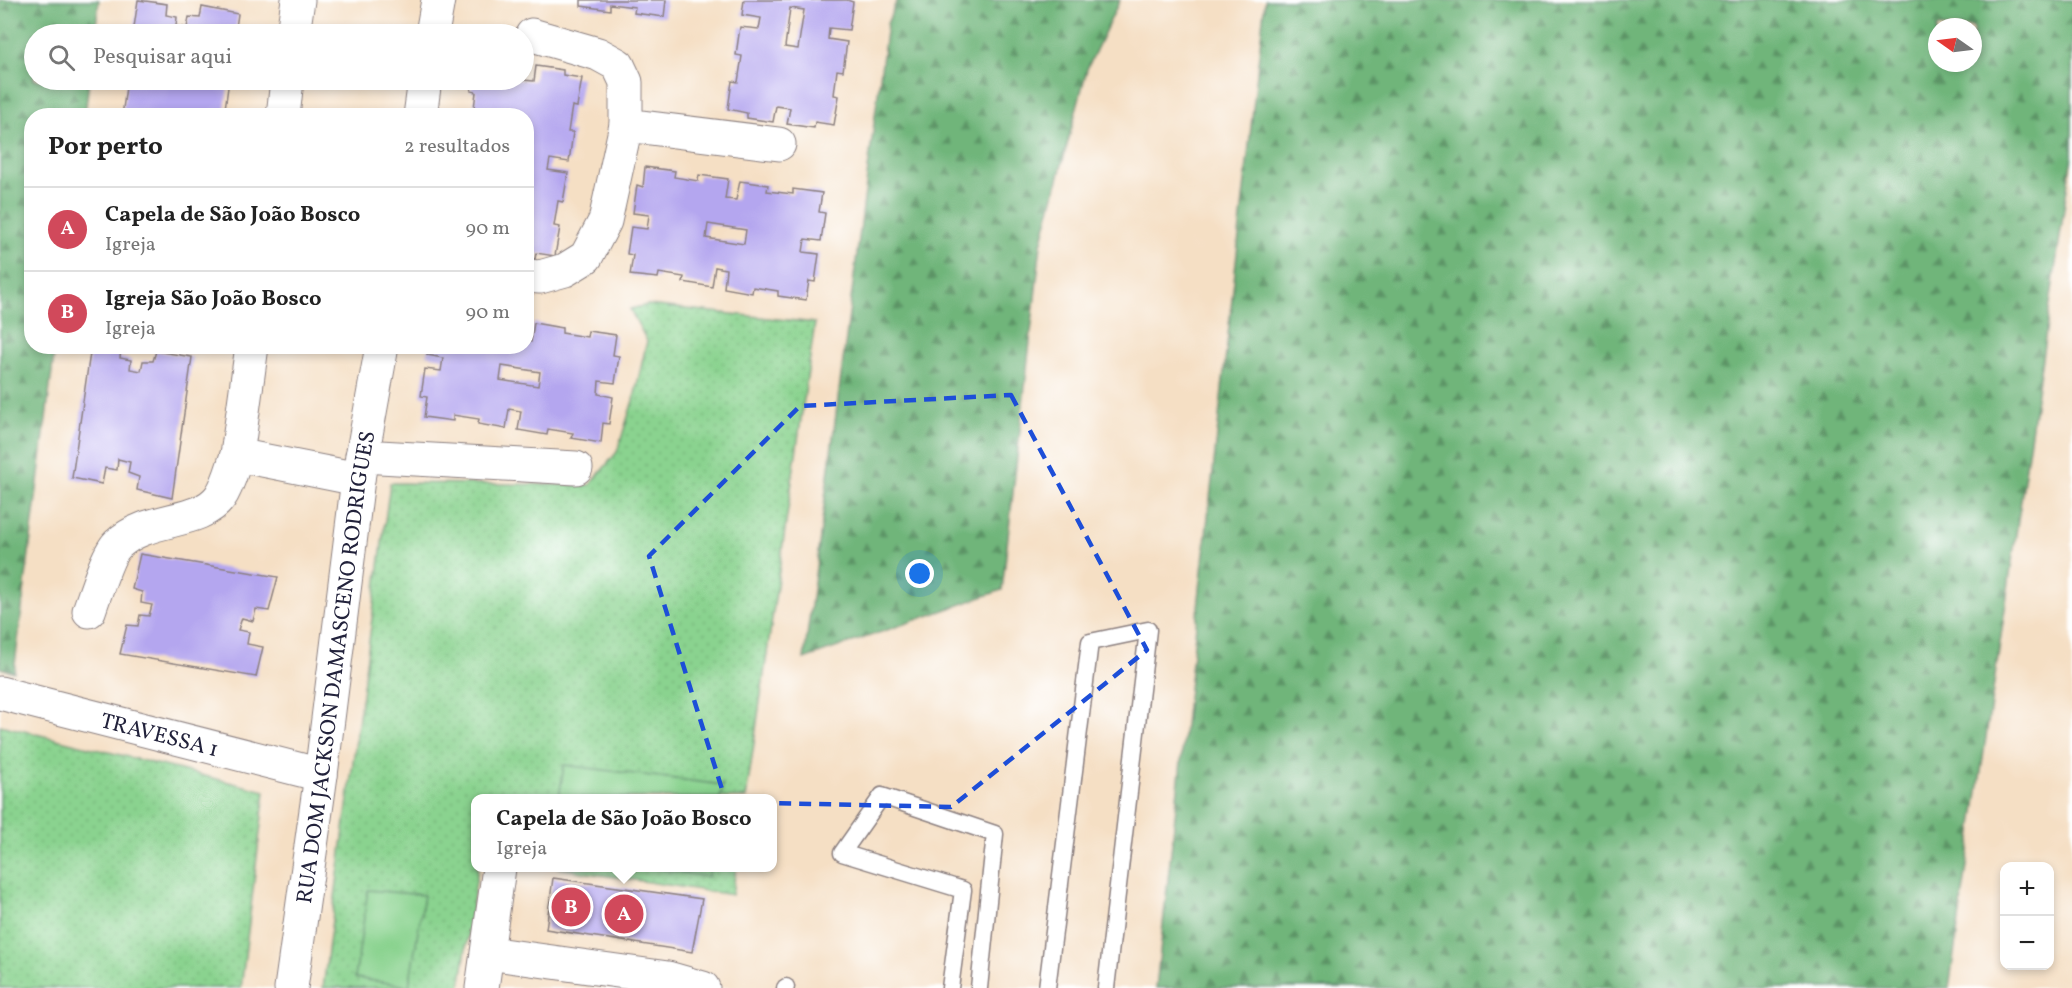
<!DOCTYPE html>
<html lang="pt">
<head>
<meta charset="utf-8">
<style>
  body { margin:0; font-family:Vollkorn,serif; background:#f6f6f6; color:#222 }
  .controls { position:absolute; right:18px; bottom:18px; display:grid; overflow:hidden; border-radius:12px; box-shadow:0 3px 9px #0003 }
  .controls button { width:54px; height:54px; display:grid; place-items:center; padding:0; border:0; border-bottom:2px solid #e0e0e0; background:#fff; color:#222; font:30px sans-serif }
  .compass { position:absolute; left:1928px; top:18px; width:54px; height:54px; border-radius:50%; background:#fff; box-shadow:0 3px 9px #0003; rotate:284deg }
  .you { position:absolute; left:920px; top:574px; width:21px; height:21px; margin:-15px; border:4px solid #fff; border-radius:50%; background:#1a73e8; box-shadow:0 0 0 9px #1a73e833 }
  .badge { display:grid; place-items:center; width:39px; height:39px; border-radius:50%; background:#d1495b; color:#fff; font-size:20px; font-weight:700 }
  .pin { position:absolute; translate:-50% -50%; border:3px solid #fff; box-shadow:0 2px 6px #0006 }
  .popup { position:absolute; left:471px; top:794px; width:306px; height:78px; box-sizing:border-box; display:grid; place-content:center; border-radius:12px; background:#fff; filter:drop-shadow(0 2px 4px #0005); font-size:20px; white-space:nowrap; color:#767676 }
  .popup b { font-size:22px; color:#222 }
  .popup::after { content:''; position:absolute; left:50%; top:100%; margin-left:-12px; border:12px solid transparent; border-top-color:#fff }
  .list { margin:0; padding:0; list-style:none }
  h2 { display:flex; justify-content:space-between; align-items:center; height:78px; margin:0; padding:0 24px; font-size:26px }
  h2 small { font-size:20px; font-weight:400; color:#767676 }
  .list li { display:grid; grid-template-columns:39px 1fr auto; gap:18px; align-items:center; box-sizing:border-box; height:84px; padding:0 24px; border-top:2px solid #e0e0e0 }
  .list b { display:block; font-size:22px; white-space:nowrap }
  .list p { margin:0; font-size:20px; white-space:nowrap; color:#767676 }
  .list em { font-size:20px; font-style:normal; color:#767676 }
  .icon { flex:none; width:33px; height:33px; fill:none; stroke:currentColor; stroke-width:2; stroke-linecap:round; stroke-linejoin:round }
  .map { position:relative; flex:none; width:2072px; height:988px; overflow:hidden }
  .search { position:absolute; background:#fff; box-shadow:0 3px 9px #0003; left:24px; top:24px; width:510px; height:66px; display:flex; align-items:center; gap:15px; box-sizing:border-box; padding:0 21px; border-radius:33px; color:#767676; font-size:22px }
  .panel { position:absolute; background:#fff; box-shadow:0 3px 9px #0003; left:24px; top:108px; width:510px; height:246px; border-radius:24px }
  .map>svg:first-child { display:block }
</style>
</head>
<body>
<div class="map">
<svg width="2072" height="988" viewBox="0 0 2072 988">
  <defs>
    <pattern id="forest-firs" width="22" height="20" patternUnits="userSpaceOnUse" patternTransform="scale(1.5)"><rect width="22" height="20" fill="#6fb57a"/><path d="M5 1l3.5 6h-7zM16 11l3.5 6h-7z" fill="#5b9365"/></pattern>
    <pattern id="park-dots" width="8" height="8" patternUnits="userSpaceOnUse" patternTransform="scale(1.5)"><rect width="8" height="8" fill="#8ad38f"/><path d="M2 2h.1M6 6h.1" fill="none" stroke="#77b57c" stroke-width="1.8" stroke-linecap="round"/></pattern>
  </defs>
  <rect width="100%" height="100%" fill="#fff"/>
  <filter id="ink" filterUnits="userSpaceOnUse"><feTurbulence type="fractalNoise" baseFrequency=".0167" numOctaves="2"/><feDisplacementMap in="SourceGraphic" scale="12" xChannelSelector="R" yChannelSelector="G"/><feConvolveMatrix kernelMatrix="1 2 1 2 8 2 1 2 1" color-interpolation-filters="sRGB"/></filter>
  <filter id="wash" filterUnits="userSpaceOnUse"><feTurbulence type="fractalNoise" baseFrequency=".008" numOctaves="4" result="noise"/><feDisplacementMap in="SourceGraphic" scale="24" xChannelSelector="R" yChannelSelector="G"/><feGaussianBlur stdDeviation="1.35" result="paint"/><feColorMatrix in="noise" values="0 0 0 0 0 0 0 0 0 0 0 0 0 0 0 0 0 1.4 0 .05"/><feComposite in="paint" operator="in"/></filter>
  <g filter="url(#wash)">
    <rect width="100%" height="100%" fill="#f5dfc4"/>
    <!-- forest -->
    <g fill="url(#forest-firs)" stroke="#486c5a" stroke-width="1.5" fill-rule="evenodd">
      <path d="M0 0H99L95 34H34V80H89L85 115 32 116V346L55 347 14 672 0 668Z"/>
      <path d="M897 0H1120L1087 69 1041 244 1002 590 804 659 887 24Z"/>
      <path d="M1265 0H2072V155L1949 988H1156ZM1937 27H1973V63H1937Z"/>
    </g>
    <!-- park -->
    <g fill="url(#park-dots)" stroke="#567a65" stroke-width="1.5">
      <path d="M648 305 815 323 746 798 489 797 488 798H476V868H478L460 988H323L390 483 590 485 617 452 635 394 647 341 630 309Z"/>
      <path d="M0 725 265 791 241 988H0Z"/>
      <path d="M557 868H736L732 895Z"/>
    </g>
    <!-- pitch -->
    <g fill="#8ad38f" stroke="#567a65" stroke-width="1.5">
      <path d="M564 765 723 785 720 798H559Z"/>
      <path d="M653 868H709L708 877Z"/>
      <path d="M368 890 424 895 409 986 355 978Z"/>
    </g>
    <g id="blocks">
      <!-- building -->
      <g fill="#b4a6ef" fill-rule="evenodd">
        <path d="M138 0 167 4 166 15 177 17 176 26 187 28 189 17 200 18 202 7 238 14 235 34H133Z"/>
        <path d="M581 0H666L664 17 634 13 635 7 610 4V10L581 6Z"/>
        <path d="M744 0H847L853 2 849 30 829 28 828 39 847 42 843 71 837 70 834 95 839 96 834 125 815 122 814 128 787 124 790 108 776 106 773 122 747 118V113L728 109 732 81 738 82 742 56 736 55 740 27 759 29 761 18 742 15ZM790 8 804 10 798 49 785 47Z"/>
        <path d="M536 66 563 70V75L582 78 577 107 572 106 568 132H573L569 162 550 159 548 170 568 173 563 202 558 201 554 226 560 227 555 256 536 253 535 259 526 258V116H473L476 92 471 91 473 80H522L534 81Z"/>
        <path d="M127 80H229L224 116H122Z"/>
        <path d="M645 167 675 171 674 177 698 181 699 175 728 179 725 199 736 200 740 181 768 185 767 191 793 194V189L822 193 819 212 825 213 821 241 805 239 803 252 819 254 815 282 809 281 806 300 778 296V291L753 287 752 293 724 288 726 269 715 267 712 287 683 282 684 277 659 273 658 278 630 275 633 255 627 254 631 227 647 229 649 215 633 213 637 185 643 187ZM708 224 746 230 744 244 706 238Z"/>
        <path d="M534 323 562 328V333L587 337 588 331 616 335 613 355 619 356 615 383 599 381 598 394 613 397 609 424 603 423 601 443 571 438 573 433 548 429 547 435 518 430 521 411 509 409 506 429 478 424 479 419 453 415V421L424 417 427 397 421 396 425 369 441 371 443 358 427 355 428 346H526V342H531ZM502 366 540 372 538 386 500 380Z"/>
        <path d="M91 346 121 347 120 358 131 360 130 369 141 371 143 361H153L156 351 192 357 172 498 137 490 139 477 128 473 130 462 118 459 117 470 105 468 102 484 72 478Z"/>
        <path d="M140 554 278 577 269 611 256 609 253 621 242 618 238 630 249 632 247 644 263 647 256 677 120 654 127 625 138 626 140 615 149 616 152 605 141 603 142 592 132 589Z"/>
        <path d="M553 878 702 899 692 952 546 929Z"/>
      </g>
    </g>
  </g>
  <g filter="url(#ink)">
    <use href="#blocks" fill-opacity="0" stroke="#8c8080" stroke-width="1.5"/>
    <g fill="none" stroke-linecap="round" stroke-linejoin="round">
      <!-- service casing -->
      <g stroke="#8c8080" stroke-width="19">
        <g id="service">
          <path d="M785 988 786 987"/>
          <path d="M950 988 963 890 842 853 882 796 995 834 979 988"/>
          <path d="M1047 988 1090 642 1148 630 1106 988"/>
        </g>
      </g>
      <!-- minor casing -->
      <g stroke="#8c8080" stroke-width="35">
        <g id="minor">
          <path d="M293 34 298 0"/>
          <path d="M432 34 438 0"/>
          <path d="M283 116 287 80"/>
          <path d="M420 116 425 80"/>
          <path d="M626 125 779 144"/>
          <path d="M526 276 540 277 565 270 586 257 605 221 626 125V82L618 65 598 54 532 35"/>
          <path d="M252 346 237 455 358 479"/>
          <path d="M362 456 576 468"/>
          <path d="M89 611C94 597 108 552 118 544 147 516 200 525 220 497 228 486 232 469 237 455"/>
          <path id="s1" d="M0 693 321 775"/>
          <path d="M488 953 668 978 703 988"/>
          <path id="s2" d="M291 988 321 775 358 479 382 346"/>
          <path d="M482 988 499 868"/>
        </g>
      </g>
      <!-- service -->
      <use href="#service" stroke="#fff" stroke-width="16"/>
      <!-- minor -->
      <use href="#minor" stroke="#fff" stroke-width="33"/>
    </g>
  </g>
  <!-- marked area -->
  <path fill="none" stroke="#1d4ed8" stroke-width="4.5" stroke-dasharray="12 8" stroke-linejoin="round" d="M1011 395 1147 650 951 807 726 802 649 556 800 406Z"/>
  <g text-anchor="middle" stroke-width="4.5" stroke-linejoin="round" paint-order="stroke">
    <!-- street labels -->
    <g font-size="22" fill="#22223b" stroke="#fff">
      <text dy="8" stroke="none"><textPath href="#s2" startOffset="324">RUA DOM JACKSON DAMASCENO RODRIGUES</textPath></text>
      <text dy="8" stroke="none"><textPath href="#s1" startOffset="165">TRAVESSA 1</textPath></text>
    </g>
  </g>
</svg>
<div class="controls">
<button>+</button>
<button>−</button>
</div>
<svg class="compass" viewBox="-18 -18 36 36"><path d="M0-13l5 13h-10z" fill="#e53935"/><path d="M0 13l5-13h-10z" fill="#767676"/></svg>
<div class="you"></div>
<div class="pin badge" style="left:624px;top:914px">A</div>
<div class="popup"><b>Capela de São João Bosco</b>Igreja</div>
<div class="pin badge" style="left:571px;top:907px">B</div>
<div class="search"><svg class="icon" aria-label="search" viewBox="0 0 24 24"><circle cx="10" cy="10" r="6"/><path d="M15 15l6 6"/></svg>Pesquisar aqui</div>
<section class="panel">
<h2>Por perto<small>2 resultados</small></h2>
<ul class="list">
<li><span class="badge">A</span><div><b>Capela de São João Bosco</b><p>Igreja</p></div><em>90 m</em></li>
<li><span class="badge">B</span><div><b>Igreja São João Bosco</b><p>Igreja</p></div><em>90 m</em></li>
</ul>
</section>
</div>
</body>
</html>
